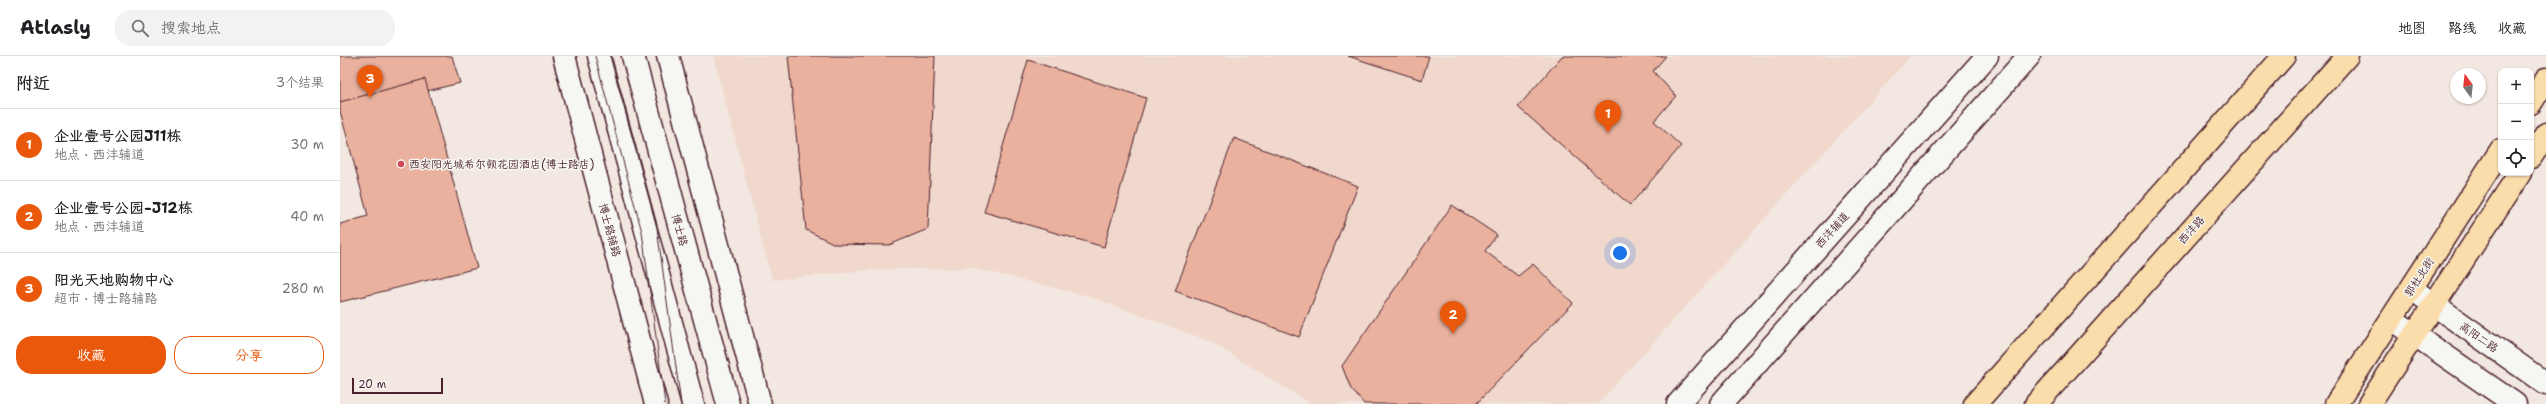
<!DOCTYPE html>
<html lang="zh">
<head>
<meta charset="utf-8">
<style>
  body { margin:0; font-family:"Shantell Sans","LXGW WenKai TC",sans-serif; background:#f2f2f2; color:#202124 }
  .controls { position:absolute; right:12px; top:12px; display:grid; overflow:hidden; border-radius:8px; box-shadow:0 1px 3px #0004 }
  .controls button { width:36px; height:36px; display:grid; place-items:center; padding:0; border:0; border-bottom:1px solid #e0e0e0; background:#fff; color:#202124; font:20px sans-serif }
  .compass { position:absolute; left:2110px; top:12px; width:36px; height:36px; border-radius:50%; background:#fff; box-shadow:0 1px 3px #0004; rotate:345deg }
  .scale { position:absolute; left:12px; bottom:10px; width:91px; box-sizing:border-box; padding-left:4px; border:2px solid #4a1f2b; border-top:0; font-size:11px; line-height:14px; white-space:nowrap; color:#4a1f2b; -webkit-text-stroke:3px #f6f6f2; paint-order:stroke }
  .you { position:absolute; left:1280px; top:197px; width:14px; height:14px; margin:-10px; border:3px solid #fff; border-radius:50%; background:#1a73e8; box-shadow:0 0 0 6px #1a73e833 }
  .badge { display:grid; place-items:center; width:26px; height:26px; border-radius:50%; background:#ea580c; color:#fff; font-size:13px; font-weight:700 }
  .pin { position:absolute; translate:-50% -33px; filter:drop-shadow(0 1px 2px #0008) }
  .pin::after { content:''; position:absolute; top:21px; width:14px; height:12px; background:inherit; clip-path:polygon(0 0,100% 0,50% 100%) }
  .list { margin:0; padding:0; list-style:none }
  h2 { display:flex; justify-content:space-between; align-items:center; height:52px; margin:0; padding:0 16px; font-size:17px }
  h2 small { font-size:13px; font-weight:400; color:#757577 }
  .list li { display:grid; grid-template-columns:26px 1fr auto; gap:12px; align-items:center; box-sizing:border-box; height:72px; padding:0 16px; border-top:1px solid #e0e0e0 }
  .list b { display:block; font-size:15px; white-space:nowrap }
  .list p { margin:0; font-size:13px; white-space:nowrap; color:#757577 }
  .list em { font-size:13px; font-style:normal; color:#757577 }
  .actions { display:flex; gap:8px; padding:12px 16px }
  .actions a { flex:1; padding:9px 0; border:1px solid #ea580c; border-radius:16px; text-align:center; font-size:14px; color:#ea580c }
  .actions .main { background:#ea580c; color:#fff }
  .icon { flex:none; width:22px; height:22px; fill:none; stroke:currentColor; stroke-width:2; stroke-linecap:round; stroke-linejoin:round }
  .map { position:relative; flex:none; width:2206px; height:348px; overflow:hidden }
  header { display:flex; align-items:center; gap:24px; box-sizing:border-box; height:56px; padding:0 20px; background:#fff; border-bottom:1px solid #e0e0e0 }
  header strong { font-size:19px }
  nav { display:flex; gap:22px; margin-inline-start:auto; font-size:14px }
  .search { width:280px; height:36px; background:#f2f2f2; display:flex; align-items:center; gap:10px; box-sizing:border-box; padding:0 14px; border-radius:16px; color:#757577; font-size:15px }
  main { display:flex }
  aside { flex:1; background:#fff }
  .map>svg:first-child { display:block }
</style>
</head>
<body>
<header>
<strong>Atlasly</strong>
<div class="search"><svg class="icon" aria-label="search" viewBox="0 0 24 24"><circle cx="10" cy="10" r="6"/><path d="M15 15l6 6"/></svg>搜索地点</div>
<nav><a>地图</a><a>路线</a><a>收藏</a></nav>
</header>
<main>
<aside>
<h2>附近<small>3个结果</small></h2>
<ul class="list">
<li><span class="badge">1</span><div><b>企业壹号公园J11栋</b><p>地点 · 西沣辅道</p></div><em>30 m</em></li>
<li><span class="badge">2</span><div><b>企业壹号公园-J12栋</b><p>地点 · 西沣辅道</p></div><em>40 m</em></li>
<li><span class="badge">3</span><div><b>阳光天地购物中心</b><p>超市 · 博士路辅路</p></div><em>280 m</em></li>
</ul>
<div class="actions"><a class="main">收藏</a><a>分享</a></div>
</aside>
<div class="map">
<svg width="2206" height="348" viewBox="0 0 2206 348">
  <rect width="100%" height="100%" fill="#f3e8e1"/>
  <filter id="ink" filterUnits="userSpaceOnUse"><feTurbulence type="fractalNoise" baseFrequency=".025" numOctaves="2"/><feDisplacementMap in="SourceGraphic" scale="8" xChannelSelector="R" yChannelSelector="G"/><feConvolveMatrix kernelMatrix="1 2 1 2 8 2 1 2 1" color-interpolation-filters="sRGB"/></filter>
  <g filter="url(#ink)">
    <!-- built -->
    <path fill="#f0d8cd" d="M373 0H1571L1258 348H971L869 285 748 240 632 212 530 214 432 224Z"/>
    <!-- building -->
    <g fill="#e9b19e" stroke="#4a1f2b">
      <path d="M0 0H112L120 27 0 56Z"/>
      <path d="M448 0H595L588 173 549 189 495 188 466 174Z"/>
      <path d="M1008 0H1089L1082 24Z"/>
      <path d="M1222 0H1326L1313 15 1336 40 1314 65 1341 90 1290 149 1178 51Z"/>
      <path d="M688 4 806 42 764 191 644 156Z"/>
      <path d="M85 23 137 212 0 246V168L28 160 0 55V46Z"/>
      <path d="M894 82 1018 130 959 281 835 235Z"/>
      <path d="M1112 149 1157 179 1145 195 1178 220 1193 208 1233 247 1136 348H1024L1011 333 1002 310Z"/>
    </g>
    <g fill="none" stroke-linecap="round" stroke-linejoin="round">
      <!-- minor casing -->
      <g stroke="#4a1f2b" stroke-width="25">
        <g id="minor">
          <path d="M224 0 316 348"/>
          <path d="M259 0 353 348"/>
          <path d="M293 0 388 348"/>
          <path d="M328 0 420 348"/>
          <path d="M2072 233 2206 328"/>
          <path d="M2052 263 2175 348"/>
          <path d="M1338 348 1647 0"/>
          <path d="M1381 348 1689 0"/>
        </g>
      </g>
      <!-- major casing -->
      <g stroke="#4a1f2b" stroke-width="25">
        <g id="major">
          <path d="M2191 47 2206 23"/>
          <path d="M2191 101 2206 78"/>
          <path d="M1996 348 2161 94"/>
          <path d="M2029 348 2180 117"/>
        </g>
      </g>
      <!-- highway casing -->
      <g stroke="#4a1f2b" stroke-width="25">
        <g id="highway">
          <path d="M1635 348 1944 0"/>
          <path d="M1696 348 2007 0"/>
        </g>
      </g>
      <!-- minor -->
      <use href="#minor" stroke="#f6f6f2" stroke-width="22"/>
      <!-- major -->
      <use href="#major" stroke="#faddab" stroke-width="22"/>
      <!-- highway -->
      <use href="#highway" stroke="#faddab" stroke-width="22"/>
      <!-- tram -->
      <g stroke="#4a1f2b" stroke-width="1">
        <path d="M255 0 302 176 325 348"/>
        <path d="M270 0 317 172 341 348"/>
      </g>
    </g>
  </g>
  <!-- markers -->
  <circle fill="#d1495b" stroke="#f6f6f2" stroke-width="1.5" cx="61" cy="108" r="4"/>
  <g text-anchor="middle" stroke-width="3" stroke-linejoin="round" paint-order="stroke">
    <!-- poi labels -->
    <g font-size="11" fill="#4a1f2b" stroke="#f6f6f2" text-anchor="start">
      <text x="69" y="112">西安阳光城希尔顿花园酒店(博士路店)</text>
    </g>
    <!-- street labels -->
    <g font-size="11" fill="#4a1f2b" stroke="#f6f6f2">
      <text transform="translate(270 174) rotate(75)" y="4">博士路辅路</text>
      <text transform="translate(340 174) rotate(75)" y="4">博士路</text>
      <text transform="translate(1492 174) rotate(-48)" y="4">西沣辅道</text>
      <text transform="translate(1851 174) rotate(-48)" y="4">西沣路</text>
      <text transform="translate(2079 221) rotate(-57)" y="4">郭杜北街</text>
      <text transform="translate(2139 281) rotate(35)" y="4">高阳二路</text>
    </g>
  </g>
</svg>
<div class="controls">
<button>+</button>
<button>−</button>
<button><svg class="icon" aria-label="locate" viewBox="0 0 24 24"><circle cx="12" cy="12" r="6"/><path d="M12 2v4M12 18v4M2 12h4M18 12h4"/></svg></button>
</div>
<svg class="compass" viewBox="-18 -18 36 36"><path d="M0-13l5 13h-10z" fill="#e53935"/><path d="M0 13l5-13h-10z" fill="#757577"/></svg>
<div class="scale">20 m</div>
<div class="you"></div>
<div class="pin badge" style="left:1268px;top:77px">1</div>
<div class="pin badge" style="left:1113px;top:278px">2</div>
<div class="pin badge" style="left:30px;top:42px">3</div>
</div>
</main>
</body>
</html>
